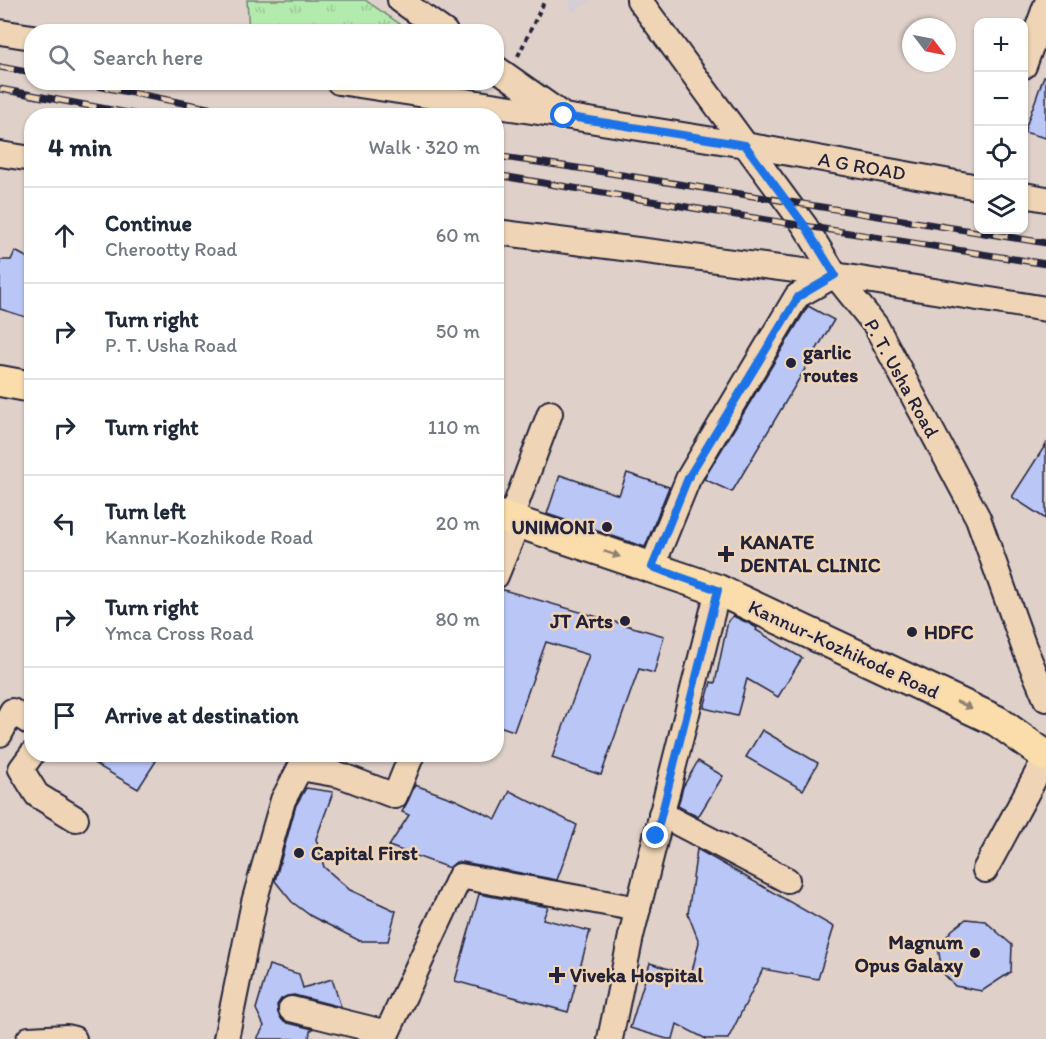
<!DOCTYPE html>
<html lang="en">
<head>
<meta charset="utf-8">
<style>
  body { margin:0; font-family:Itim,sans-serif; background:#f6f6f7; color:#1f2937 }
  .controls { position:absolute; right:18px; top:18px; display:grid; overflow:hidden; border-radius:12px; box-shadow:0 2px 4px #0004 }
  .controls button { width:54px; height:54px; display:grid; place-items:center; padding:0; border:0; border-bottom:2px solid #e0e1e3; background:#fff; color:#1f2937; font:30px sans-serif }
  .compass { position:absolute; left:902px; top:18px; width:54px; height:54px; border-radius:50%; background:#fff; box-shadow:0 2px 4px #0004; rotate:122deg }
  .stop { position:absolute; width:18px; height:18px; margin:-14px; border:4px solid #1a73e8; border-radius:50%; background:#fff }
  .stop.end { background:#1a73e8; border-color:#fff; box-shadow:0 2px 6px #0008 }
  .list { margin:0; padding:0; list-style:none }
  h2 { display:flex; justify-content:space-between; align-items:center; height:78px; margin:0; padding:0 24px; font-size:26px }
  h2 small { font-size:20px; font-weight:400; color:#747a83 }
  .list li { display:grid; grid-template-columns:39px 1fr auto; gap:18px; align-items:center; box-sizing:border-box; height:96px; padding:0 24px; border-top:2px solid #e0e1e3 }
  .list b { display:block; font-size:22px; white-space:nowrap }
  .list p { margin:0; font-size:20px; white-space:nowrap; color:#747a83 }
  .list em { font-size:20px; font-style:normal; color:#747a83 }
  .icon { flex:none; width:33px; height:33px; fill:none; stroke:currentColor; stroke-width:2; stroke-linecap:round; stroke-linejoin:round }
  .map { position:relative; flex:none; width:1046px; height:1039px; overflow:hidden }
  .search { position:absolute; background:#fff; box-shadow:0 2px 4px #0004; left:24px; top:24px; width:480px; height:66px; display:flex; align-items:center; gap:15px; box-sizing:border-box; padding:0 21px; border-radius:24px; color:#747a83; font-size:22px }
  .panel { position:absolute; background:#fff; box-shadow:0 2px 4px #0004; left:24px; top:108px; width:480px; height:654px; border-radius:24px }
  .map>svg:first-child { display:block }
</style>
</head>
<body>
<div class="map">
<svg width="1046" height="1039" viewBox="0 0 1046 1039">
  <defs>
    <pattern id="park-tufts" width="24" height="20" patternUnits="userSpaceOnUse" patternTransform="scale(1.5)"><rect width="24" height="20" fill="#b3eaad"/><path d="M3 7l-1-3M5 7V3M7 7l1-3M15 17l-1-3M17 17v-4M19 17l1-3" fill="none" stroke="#9ac896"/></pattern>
  </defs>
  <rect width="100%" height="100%" fill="#dfd0c9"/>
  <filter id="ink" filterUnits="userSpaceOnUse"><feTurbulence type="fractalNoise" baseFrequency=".0167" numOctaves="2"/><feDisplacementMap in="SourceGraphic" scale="12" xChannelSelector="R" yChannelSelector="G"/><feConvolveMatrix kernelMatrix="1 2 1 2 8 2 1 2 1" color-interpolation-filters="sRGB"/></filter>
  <g filter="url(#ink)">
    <!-- built -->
    <path fill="#d4cdd6" d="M569 0H593L572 12Z"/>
    <!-- park -->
    <path fill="url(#park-tufts)" stroke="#6a8674" stroke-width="1.5" d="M247 0H365L410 31H249Z"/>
    <!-- building -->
    <g fill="#b9c6f6" stroke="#22223b" stroke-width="1.5">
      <path d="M1044 76 1046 77V138L1024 132Z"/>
      <path d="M15 251 32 260V319L0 309V260H11Z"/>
      <path d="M808 306 834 320 732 492 704 479Z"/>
      <path d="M1046 444V519L1012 497Z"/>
      <path d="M627 473 669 487 645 547 547 514 560 475 619 495Z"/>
      <path d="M500 589 664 636 654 673 639 669 601 775 552 758 589 655 546 642 514 731 496 725V590Z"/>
      <path d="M733 616 750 624 757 628 756 630 802 658 778 697 747 679 737 716 704 708 711 682 715 683 728 621Z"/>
      <path d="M762 730 818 763 803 790 746 757Z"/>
      <path d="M78 754H142L156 761 138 789Z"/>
      <path d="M698 761 723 776 698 817 678 806 683 787Z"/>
      <path d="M415 785 456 800 496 819 510 791 577 825 557 880 463 862H456L449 868 389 846 409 815 402 812 408 801Z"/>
      <path d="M306 788 333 792 316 839 324 867 350 890 396 911 388 941H360L311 916 292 902 275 881 296 805Z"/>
      <path d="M697 849 834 927 818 979 763 969 728 1039H706L677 1024 673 1039H667L630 1028 650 963 691 976 699 942 688 914Z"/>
      <path d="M479 894 548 907 543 919 590 931 568 1012 455 981Z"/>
      <path d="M966 919 985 921 1012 945 1011 972 982 991 955 986 942 972 938 947 952 930Z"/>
      <path d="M269 965 299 974 303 988 332 979 341 1007 294 995 287 996 281 999 277 1005 278 1013 282 1020 288 1023 313 1029 310 1031 309 1039H257L264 1026 256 1009Z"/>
    </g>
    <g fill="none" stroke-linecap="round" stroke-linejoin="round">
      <!-- minor casing -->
      <g stroke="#22223b" stroke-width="28">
        <g id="minor">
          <path d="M400 0 445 32"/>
          <path d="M639 0 805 226 835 275 876 326 978 518 1024 647 1046 699"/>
          <path d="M0 32 32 37"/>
          <path d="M1024 66 1046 5"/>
          <path d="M496 68 564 116 745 145 978 187"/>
          <path d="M339 82 558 115"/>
          <path d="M0 154 32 159"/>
          <path d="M1024 195 1046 199"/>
          <path d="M496 232 835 275 1046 309"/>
          <path d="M510 520 550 413"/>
          <path d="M652 567 688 479 797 296 835 275"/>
          <path d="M496 576 518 522"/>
          <path d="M0 734 12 711 32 724"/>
          <path d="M32 754 21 769 37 795 76 819"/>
          <path d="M661 814 787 880"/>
          <path d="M985 870 1046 757"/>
          <path d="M291 1009 387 1033 460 876 638 909"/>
          <path d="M29 1039 67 1037 74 1039"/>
          <path d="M226 1039 254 902 283 800 300 768 340 775 395 796 412 754"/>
          <path d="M610 1039 631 936 718 590"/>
        </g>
      </g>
      <!-- major casing -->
      <g stroke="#22223b" stroke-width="34">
        <g id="major">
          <path d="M0 381 32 387"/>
          <path d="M496 515 718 590 997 721 1046 756"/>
        </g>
      </g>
      <!-- path -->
      <path stroke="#22223b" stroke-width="4" stroke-dasharray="4.5 4.5" stroke-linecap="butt" d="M518 56 545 0"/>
      <!-- minor -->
      <use href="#minor" stroke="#efd5b6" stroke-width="24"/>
      <!-- major -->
      <use href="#major" stroke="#fbddab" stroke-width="30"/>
      <!-- rail casing -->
      <g stroke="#22223b" stroke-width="7">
        <g id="rail">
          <path d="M0 67 32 73"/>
          <path d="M78 82 248 116"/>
          <path d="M0 89 144 116"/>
          <path d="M496 156 591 170 1046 243"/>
          <path d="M496 175 717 212 1046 264"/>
        </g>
      </g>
      <!-- rail -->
      <use href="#rail" stroke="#efd5b6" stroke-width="4.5" stroke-dasharray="14" stroke-linecap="butt"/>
    </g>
    <!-- one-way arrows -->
    <defs><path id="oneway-solid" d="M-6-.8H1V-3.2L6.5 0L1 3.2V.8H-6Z" transform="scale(1.5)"/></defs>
    <g fill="#8e8073">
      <use href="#oneway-solid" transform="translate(612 554) rotate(19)"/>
      <use href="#oneway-solid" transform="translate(964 705) rotate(25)"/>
    </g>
  </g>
  <g fill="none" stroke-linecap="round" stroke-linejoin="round" filter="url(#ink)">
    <!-- route -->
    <path stroke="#1a73e8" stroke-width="8" d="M564 116 745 145 805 226 835 275 798 297 688 478 652 567 718 590 656 836"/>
  </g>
  <!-- markers -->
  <g fill="#22223b" stroke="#efd5b6" stroke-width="2">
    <circle cx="791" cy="363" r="6"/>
    <circle cx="607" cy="527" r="6"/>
    <path d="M723 545h6v6h6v6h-6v6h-6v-6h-6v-6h6z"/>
    <circle cx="625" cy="621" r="6"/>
    <circle cx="912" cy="632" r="6"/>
    <circle cx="299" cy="853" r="6"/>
    <circle cx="975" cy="953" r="6"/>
    <path d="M554 966h6v6h6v6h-6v6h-6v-6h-6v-6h6z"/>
  </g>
  <g text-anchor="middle" stroke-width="5" stroke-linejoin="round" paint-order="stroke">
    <!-- street labels -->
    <g font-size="20" fill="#22223b" stroke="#efd5b6">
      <text transform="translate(862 166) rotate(10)" y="7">A G ROAD</text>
      <text transform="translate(902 378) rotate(61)" y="7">P. T. Usha Road</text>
      <text transform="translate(844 649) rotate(25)" y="7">Kannur-Kozhikode Road</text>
    </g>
    <!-- poi labels -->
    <g font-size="20" font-weight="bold" fill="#22223b" stroke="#efd5b6" text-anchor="start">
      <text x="803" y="359">garlic<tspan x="803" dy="23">routes</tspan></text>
      <text x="595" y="534" text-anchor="end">UNIMONI</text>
      <text x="740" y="549">KANATE<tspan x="740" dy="23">DENTAL CLINIC</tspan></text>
      <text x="613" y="628" text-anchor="end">JT Arts</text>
      <text x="924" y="639">HDFC</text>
      <text x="311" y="860">Capital First</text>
      <text x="963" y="949" text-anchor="end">Magnum<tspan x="963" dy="23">Opus Galaxy</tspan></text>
      <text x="570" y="982">Viveka Hospital</text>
    </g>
  </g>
</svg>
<div class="controls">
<button>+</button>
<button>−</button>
<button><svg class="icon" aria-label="locate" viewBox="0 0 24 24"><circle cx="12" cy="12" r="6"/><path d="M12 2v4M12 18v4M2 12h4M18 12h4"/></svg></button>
<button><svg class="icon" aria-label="layers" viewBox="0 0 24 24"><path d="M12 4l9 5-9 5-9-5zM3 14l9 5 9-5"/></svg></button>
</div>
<svg class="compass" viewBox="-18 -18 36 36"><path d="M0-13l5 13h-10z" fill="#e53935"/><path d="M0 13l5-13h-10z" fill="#747a83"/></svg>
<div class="stop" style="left:564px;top:116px"></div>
<div class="stop end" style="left:656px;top:836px"></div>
<div class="search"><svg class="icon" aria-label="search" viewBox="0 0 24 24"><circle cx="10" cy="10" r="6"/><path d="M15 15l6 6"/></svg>Search here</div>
<section class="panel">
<h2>4 min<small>Walk · 320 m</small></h2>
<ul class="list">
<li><svg class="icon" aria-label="ahead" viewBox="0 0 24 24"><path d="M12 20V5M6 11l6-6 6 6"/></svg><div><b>Continue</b><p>Cherootty Road</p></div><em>60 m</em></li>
<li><svg class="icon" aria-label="right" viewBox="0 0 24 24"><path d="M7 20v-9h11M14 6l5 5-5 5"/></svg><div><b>Turn right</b><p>P. T. Usha Road</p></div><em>50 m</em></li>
<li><svg class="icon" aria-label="right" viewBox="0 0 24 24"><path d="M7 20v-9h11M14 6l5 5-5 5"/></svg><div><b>Turn right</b></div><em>110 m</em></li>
<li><svg class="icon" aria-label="left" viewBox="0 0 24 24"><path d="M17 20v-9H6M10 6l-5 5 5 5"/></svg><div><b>Turn left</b><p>Kannur-Kozhikode Road</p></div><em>20 m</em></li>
<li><svg class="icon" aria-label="right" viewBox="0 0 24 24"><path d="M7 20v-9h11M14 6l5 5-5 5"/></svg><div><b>Turn right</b><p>Ymca Cross Road</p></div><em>80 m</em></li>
<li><svg class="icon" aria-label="arrive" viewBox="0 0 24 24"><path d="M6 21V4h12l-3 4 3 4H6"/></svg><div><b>Arrive at destination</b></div></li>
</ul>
</section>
</div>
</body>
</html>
